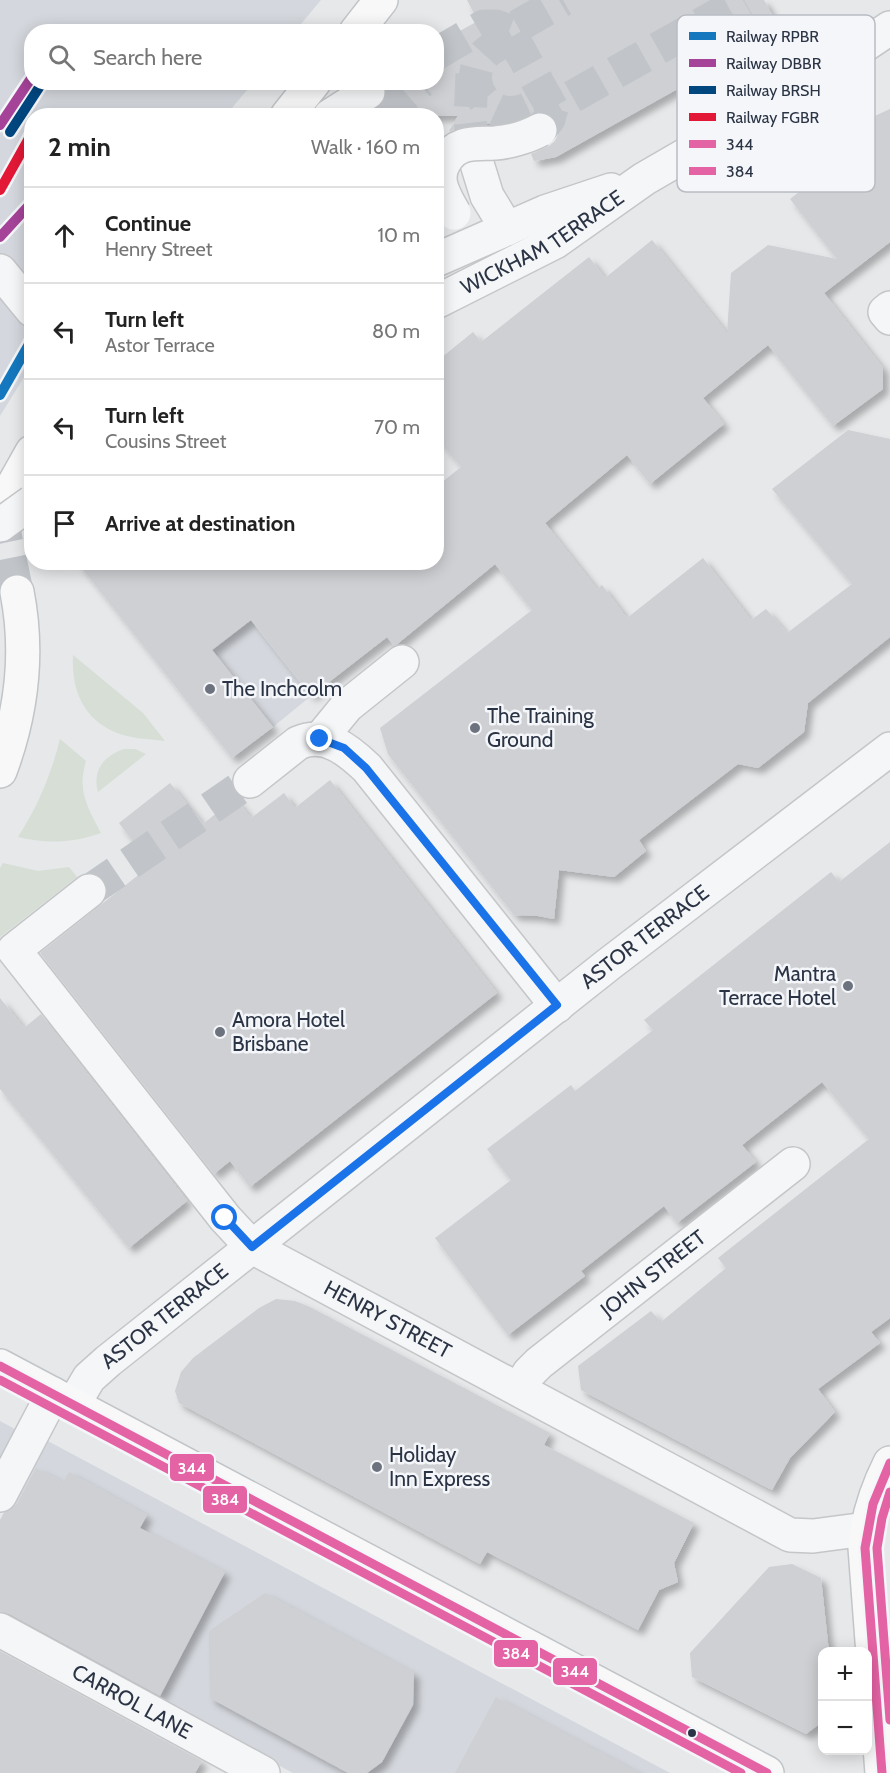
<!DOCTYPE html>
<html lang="en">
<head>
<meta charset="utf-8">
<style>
  body { margin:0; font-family:Cabin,sans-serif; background:#f2f2f2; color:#222 }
  .controls { position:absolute; right:18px; bottom:18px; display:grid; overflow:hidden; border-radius:12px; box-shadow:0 3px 15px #0003 }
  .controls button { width:54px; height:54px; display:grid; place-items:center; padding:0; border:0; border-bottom:2px solid #e0e0e0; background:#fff; color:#222; font:30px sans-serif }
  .stop { position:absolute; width:18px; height:18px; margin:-14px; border:4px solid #1a73e8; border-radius:50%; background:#fff }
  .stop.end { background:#1a73e8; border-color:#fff; box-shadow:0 2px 6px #0008 }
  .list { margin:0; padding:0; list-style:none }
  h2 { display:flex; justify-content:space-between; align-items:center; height:78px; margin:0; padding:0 24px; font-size:26px }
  h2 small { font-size:20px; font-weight:400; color:#767676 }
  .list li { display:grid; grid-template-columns:39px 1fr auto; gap:18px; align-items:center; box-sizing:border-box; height:96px; padding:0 24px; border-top:2px solid #e0e0e0 }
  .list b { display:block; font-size:22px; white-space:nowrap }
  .list p { margin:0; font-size:20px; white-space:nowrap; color:#767676 }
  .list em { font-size:20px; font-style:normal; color:#767676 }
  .icon { flex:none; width:33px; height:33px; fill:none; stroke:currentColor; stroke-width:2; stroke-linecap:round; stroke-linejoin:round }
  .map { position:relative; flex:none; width:890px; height:1773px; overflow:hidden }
  .search { position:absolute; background:#fff; box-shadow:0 3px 15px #0003; left:24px; top:24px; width:420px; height:66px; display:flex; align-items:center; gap:15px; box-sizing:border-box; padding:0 21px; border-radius:24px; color:#767676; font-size:22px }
  .panel { position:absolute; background:#fff; box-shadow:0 3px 15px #0003; left:24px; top:108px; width:420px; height:462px; border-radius:24px }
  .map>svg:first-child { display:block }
</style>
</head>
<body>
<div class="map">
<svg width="890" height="1773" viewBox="0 0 890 1773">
  <defs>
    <filter id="shadow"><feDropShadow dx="5.5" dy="5.5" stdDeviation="3" flood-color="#0004"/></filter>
  </defs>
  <rect width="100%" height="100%" fill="#e6e8ea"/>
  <!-- built -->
  <g fill="#d4d7dd">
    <path d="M0 0H321L295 31 32 32V82L253 83 226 115 32 116 31 366 0 416Z"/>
    <path d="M143 563H205L311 696 273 727Z"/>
    <path d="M0 1421 22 1433 0 1475Z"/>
    <path d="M44 1439 670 1773H293L70 1655 0 1617V1520Z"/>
  </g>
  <!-- green -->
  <g fill="#d6ded6">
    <path d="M73 655 143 713 165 741C151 739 136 739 123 735 85 723 71 692 73 655Z"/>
    <path d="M60 739 86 761C77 791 87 806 101 833 72 843 47 844 18 837 38 806 51 775 60 739Z"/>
    <path d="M124 749H135L146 754 98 792C92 770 104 756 124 749Z"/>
    <path d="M3 863 38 871 69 867 77 877 0 937V868Z"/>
  </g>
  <!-- building -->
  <g fill="#ced0d3" filter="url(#shadow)">
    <path d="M467 0H764L781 31 556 157 534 161 531 154 549 146 555 141 559 132 556 121 550 114 542 111 508 122 470 125 451 131H449L458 116H366L384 101 387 92 384 82H436V44L478 21Z"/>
    <path d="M890 109V242L824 293 883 368V389L833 426 768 345 703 398 724 424 650 484 627 455 545 523 597 589 602 585 627 618 703 558 751 620 766 609 787 633 852 584 772 489 848 430 890 439V637L808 703 804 732 758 768 738 764 639 840 646 851 614 877 559 870 554 919 538 916 514 915 388 754 380 728 532 610 495 564 396 645 394 646 387 637 311 696 251 620 212 650 273 727 232 758 77 562H436V487L461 467 436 437V362L473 332 481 342 589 257 605 278 652 240 727 333 731 273 768 245 837 259 790 199 866 140 855 125Z"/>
    <path d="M330 780 497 993 250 1187 230 1161 214 1174 40 953 151 865 119 823 170 783 203 824 235 798 251 818 284 793 295 808Z"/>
    <path d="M890 842V1318L871 1332 880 1343 818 1389 835 1412 790 1458 772 1490 581 1390 578 1366 651 1311 661 1322 726 1268 718 1258 869 1139 822 1082 742 1145 756 1162 677 1223 664 1206 581 1271 585 1276 508 1335 435 1238 511 1180 487 1149 571 1085 575 1091 653 1030 644 1020 831 872 839 882Z"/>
    <path d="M0 998 24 1028 41 1014 187 1201 129 1248 0 1089Z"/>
    <path d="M276 1299 295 1301 310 1307 550 1433 544 1445 694 1523 674 1563 678 1582 659 1590 638 1630 487 1552 480 1564 179 1403 175 1391 181 1372 193 1358 259 1308Z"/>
    <path d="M36 1468 63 1482 69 1472 147 1515 140 1528 225 1572 160 1696 9 1614 0 1611V1520L4 1513 10 1510 17 1504Z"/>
    <path d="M792 1564 821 1578 829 1652H822V1722L806 1734 692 1677 690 1653 769 1567Z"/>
    <path d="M265 1593 414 1673 413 1705 382 1762 367 1773H348L210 1698 209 1631Z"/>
    <path d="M0 1651 202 1761 195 1773H0Z"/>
    <path d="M496 1697 639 1773H455Z"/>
  </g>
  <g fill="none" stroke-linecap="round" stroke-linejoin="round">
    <!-- minor-tunnel -->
    <g stroke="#c1c4c9" stroke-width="33" stroke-dasharray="33 16" stroke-linecap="butt">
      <path d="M512 37C503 42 491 47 484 55 463 79 484 117 516 112 527 111 537 103 546 98"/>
      <path d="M436 54 484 26H496L509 31"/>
      <path d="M472 74 470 119 474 154"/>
      <path d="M552 108 509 31 563 0"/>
      <path d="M382 116 421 82"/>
      <path d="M540 130 549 119 552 108 744 0"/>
      <path d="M89 891 250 781"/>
    </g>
    <!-- major-tunnel -->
    <path stroke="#c1c4c9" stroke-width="33" stroke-dasharray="33 16" stroke-linecap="butt" d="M0 510 17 592"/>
    <!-- minor casing -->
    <g stroke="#c4c6c8" stroke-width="36">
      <g id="minor">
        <path d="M330 116 368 92"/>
        <path d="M474 154 487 196 507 229"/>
        <path d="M436 260 545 212 611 190"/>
        <path d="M0 271 32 310"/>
        <path id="s1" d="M436 302 555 242 644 179 796 91 890 28"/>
        <path d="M890 308 885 312 890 318"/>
        <path d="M320 739 347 706 402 662"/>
        <path d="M250 781 298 743C325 731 348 750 367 768L557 1006"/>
        <path id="s2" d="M89 891 14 950 225 1218 252 1247 790 1535 813 1536 866 1529"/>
        <path id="s3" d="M519 1389 529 1373 539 1363 793 1164"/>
        <path id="s4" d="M73 1405 89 1378 108 1361 609 964 890 749"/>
        <path d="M0 1495 53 1394"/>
        <path id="s5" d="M0 1630 263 1773"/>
      </g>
    </g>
    <!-- major casing -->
    <g stroke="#c2c5c8" stroke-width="36">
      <g id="major">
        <path d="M356 32 381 0"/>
        <path d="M287 116 314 82"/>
        <path d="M0 509 32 452"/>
        <path d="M0 771C22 712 29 653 17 592"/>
        <path d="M0 1366 767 1773"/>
        <path d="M882 1773 865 1548C867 1517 876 1491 890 1463"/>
      </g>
    </g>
    <!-- minor -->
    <use href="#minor" stroke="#f5f6f7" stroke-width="33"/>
    <!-- major -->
    <use href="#major" stroke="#f8f8f8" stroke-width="33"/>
    <!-- minor-bridge casing -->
    <g stroke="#c4c6c8" stroke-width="36" stroke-linecap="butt">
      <g id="minor-bridge">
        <path d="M454 213C445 197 433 179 445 161 457 141 474 144 495 143 509 142 527 137 540 130"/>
        <path d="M0 525 32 502"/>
      </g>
    </g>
    <!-- minor-bridge -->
    <use href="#minor-bridge" stroke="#f5f6f7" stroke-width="33"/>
    <!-- bus-1 casing -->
    <g stroke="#f4f6f9" stroke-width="14">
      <g id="bus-1">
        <path d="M0 1366 767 1773"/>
        <path d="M882 1773 865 1548 873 1504 890 1463"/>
      </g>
    </g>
    <!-- bus-2 casing -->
    <g stroke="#f4f6f9" stroke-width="14">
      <g id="bus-2">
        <path d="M0 1380 741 1773"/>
        <path d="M890 1492 882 1518 877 1548 890 1720"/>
      </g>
    </g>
    <!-- bus-1 -->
    <use href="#bus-1" stroke="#e463a4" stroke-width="9"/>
    <!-- bus-2 -->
    <use href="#bus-2" stroke="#e463a4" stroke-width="9"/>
    <!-- rail-1 casing -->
    <g stroke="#f4f6f9" stroke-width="15">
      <path id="rail-1" d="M0 395 32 339"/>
    </g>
    <!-- rail-2 casing -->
    <g stroke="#f4f6f9" stroke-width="15">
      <g id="rail-2">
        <path d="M0 125 32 77"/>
        <path d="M0 237 32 202"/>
      </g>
    </g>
    <!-- rail-3 casing -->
    <g stroke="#f4f6f9" stroke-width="15">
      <path id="rail-3" d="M10 132 42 83"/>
    </g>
    <!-- rail-4 casing -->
    <g stroke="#f4f6f9" stroke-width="15">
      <path id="rail-4" d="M0 190 32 133"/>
    </g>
    <!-- rail-1 -->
    <use href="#rail-1" stroke="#1578be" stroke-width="10"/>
    <!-- rail-2 -->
    <use href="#rail-2" stroke="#a54399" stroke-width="10"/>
    <!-- rail-3 -->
    <use href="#rail-3" stroke="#00467f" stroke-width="10"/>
    <!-- rail-4 -->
    <use href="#rail-4" stroke="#e31837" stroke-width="10"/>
  </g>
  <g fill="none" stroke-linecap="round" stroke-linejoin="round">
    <!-- route -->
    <path stroke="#1a73e8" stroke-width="8" d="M225 1218 252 1247 557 1005 366 768 344 748 320 739"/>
  </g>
  <!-- markers -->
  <g fill="#6c737f" stroke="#f4f6f9" stroke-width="2">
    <circle cx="210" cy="689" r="6"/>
    <circle cx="475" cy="728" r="6"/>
    <circle cx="848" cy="986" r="6"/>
    <circle cx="220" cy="1032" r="6"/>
    <circle cx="377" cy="1467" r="6"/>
  </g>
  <circle fill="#2b3445" stroke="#f4f6f9" stroke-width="2" cx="692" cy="1733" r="5"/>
  <g text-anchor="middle" stroke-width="5" stroke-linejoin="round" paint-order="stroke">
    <!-- street labels -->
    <g font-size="21" fill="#2b3445" stroke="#f4f6f9">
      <text dy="7" stroke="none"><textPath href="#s1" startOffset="122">WICKHAM TERRACE</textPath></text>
      <text dy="7" stroke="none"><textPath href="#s4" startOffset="741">ASTOR TERRACE</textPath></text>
      <text dy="7" stroke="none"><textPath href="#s3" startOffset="178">JOHN STREET</textPath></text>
      <text dy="7" stroke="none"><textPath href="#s4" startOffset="129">ASTOR TERRACE</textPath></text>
      <text dy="7" stroke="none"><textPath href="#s2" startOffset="630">HENRY STREET</textPath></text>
      <text dy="7" stroke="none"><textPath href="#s5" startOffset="150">CARROL LANE</textPath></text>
    </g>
    <!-- poi labels -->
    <g font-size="21" fill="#2b3445" stroke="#f4f6f9" text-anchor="start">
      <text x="222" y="696">The Inchcolm</text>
      <text x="487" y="723">The Training<tspan x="487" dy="24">Ground</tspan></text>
      <text x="836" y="981" text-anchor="end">Mantra<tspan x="836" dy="24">Terrace Hotel</tspan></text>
      <text x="232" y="1027">Amora Hotel<tspan x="232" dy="24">Brisbane</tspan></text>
      <text x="389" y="1462">Holiday<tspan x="389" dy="24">Inn Express</tspan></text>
    </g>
  </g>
  <!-- legend -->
  <rect x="677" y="15" width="198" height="177" rx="9" fill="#f4f6f9" stroke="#b8bcc3" stroke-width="1.5"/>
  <rect x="689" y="32" width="27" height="8" fill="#1578be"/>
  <rect x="689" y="59" width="27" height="8" fill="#a54399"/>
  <rect x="689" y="86" width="27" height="8" fill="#00467f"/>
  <rect x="689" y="113" width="27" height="8" fill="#e31837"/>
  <rect x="689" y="140" width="27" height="8" fill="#e463a4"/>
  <rect x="689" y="167" width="27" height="8" fill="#e463a4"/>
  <g font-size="16" fill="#2b3445">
    <text x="726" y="42">Railway RPBR</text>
    <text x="726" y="69">Railway DBBR</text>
    <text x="726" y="96">Railway BRSH</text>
    <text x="726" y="123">Railway FGBR</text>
    <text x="726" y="150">344</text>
    <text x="726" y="177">384</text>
  </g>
  <g stroke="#f4f6f9" stroke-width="2">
    <rect x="169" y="1453" width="46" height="29" rx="6" fill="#e463a4"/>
    <rect x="202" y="1485" width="46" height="29" rx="6" fill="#e463a4"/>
    <rect x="493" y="1639" width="46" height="29" rx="6" fill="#e463a4"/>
    <rect x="552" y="1657" width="46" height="29" rx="6" fill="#e463a4"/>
  </g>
  <g font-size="16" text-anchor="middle" font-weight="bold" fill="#fff">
    <text x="192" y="1474">344</text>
    <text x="225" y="1505">384</text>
    <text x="516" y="1659">384</text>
    <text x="575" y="1677">344</text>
  </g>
</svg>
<div class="controls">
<button>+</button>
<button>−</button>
</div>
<div class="stop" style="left:225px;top:1218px"></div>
<div class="stop end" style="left:320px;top:739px"></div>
<div class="search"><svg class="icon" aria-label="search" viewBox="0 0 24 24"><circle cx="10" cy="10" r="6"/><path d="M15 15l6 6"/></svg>Search here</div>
<section class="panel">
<h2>2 min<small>Walk · 160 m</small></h2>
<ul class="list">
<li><svg class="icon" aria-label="ahead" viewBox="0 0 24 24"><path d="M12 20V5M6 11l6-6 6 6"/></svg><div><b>Continue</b><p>Henry Street</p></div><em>10 m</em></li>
<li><svg class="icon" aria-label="left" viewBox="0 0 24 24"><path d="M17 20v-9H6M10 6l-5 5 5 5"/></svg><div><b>Turn left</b><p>Astor Terrace</p></div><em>80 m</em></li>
<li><svg class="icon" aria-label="left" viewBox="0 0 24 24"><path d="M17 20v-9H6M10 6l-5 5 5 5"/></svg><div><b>Turn left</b><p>Cousins Street</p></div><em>70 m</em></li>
<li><svg class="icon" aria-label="arrive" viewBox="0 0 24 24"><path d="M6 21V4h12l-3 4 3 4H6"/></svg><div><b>Arrive at destination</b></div></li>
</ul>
</section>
</div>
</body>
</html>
